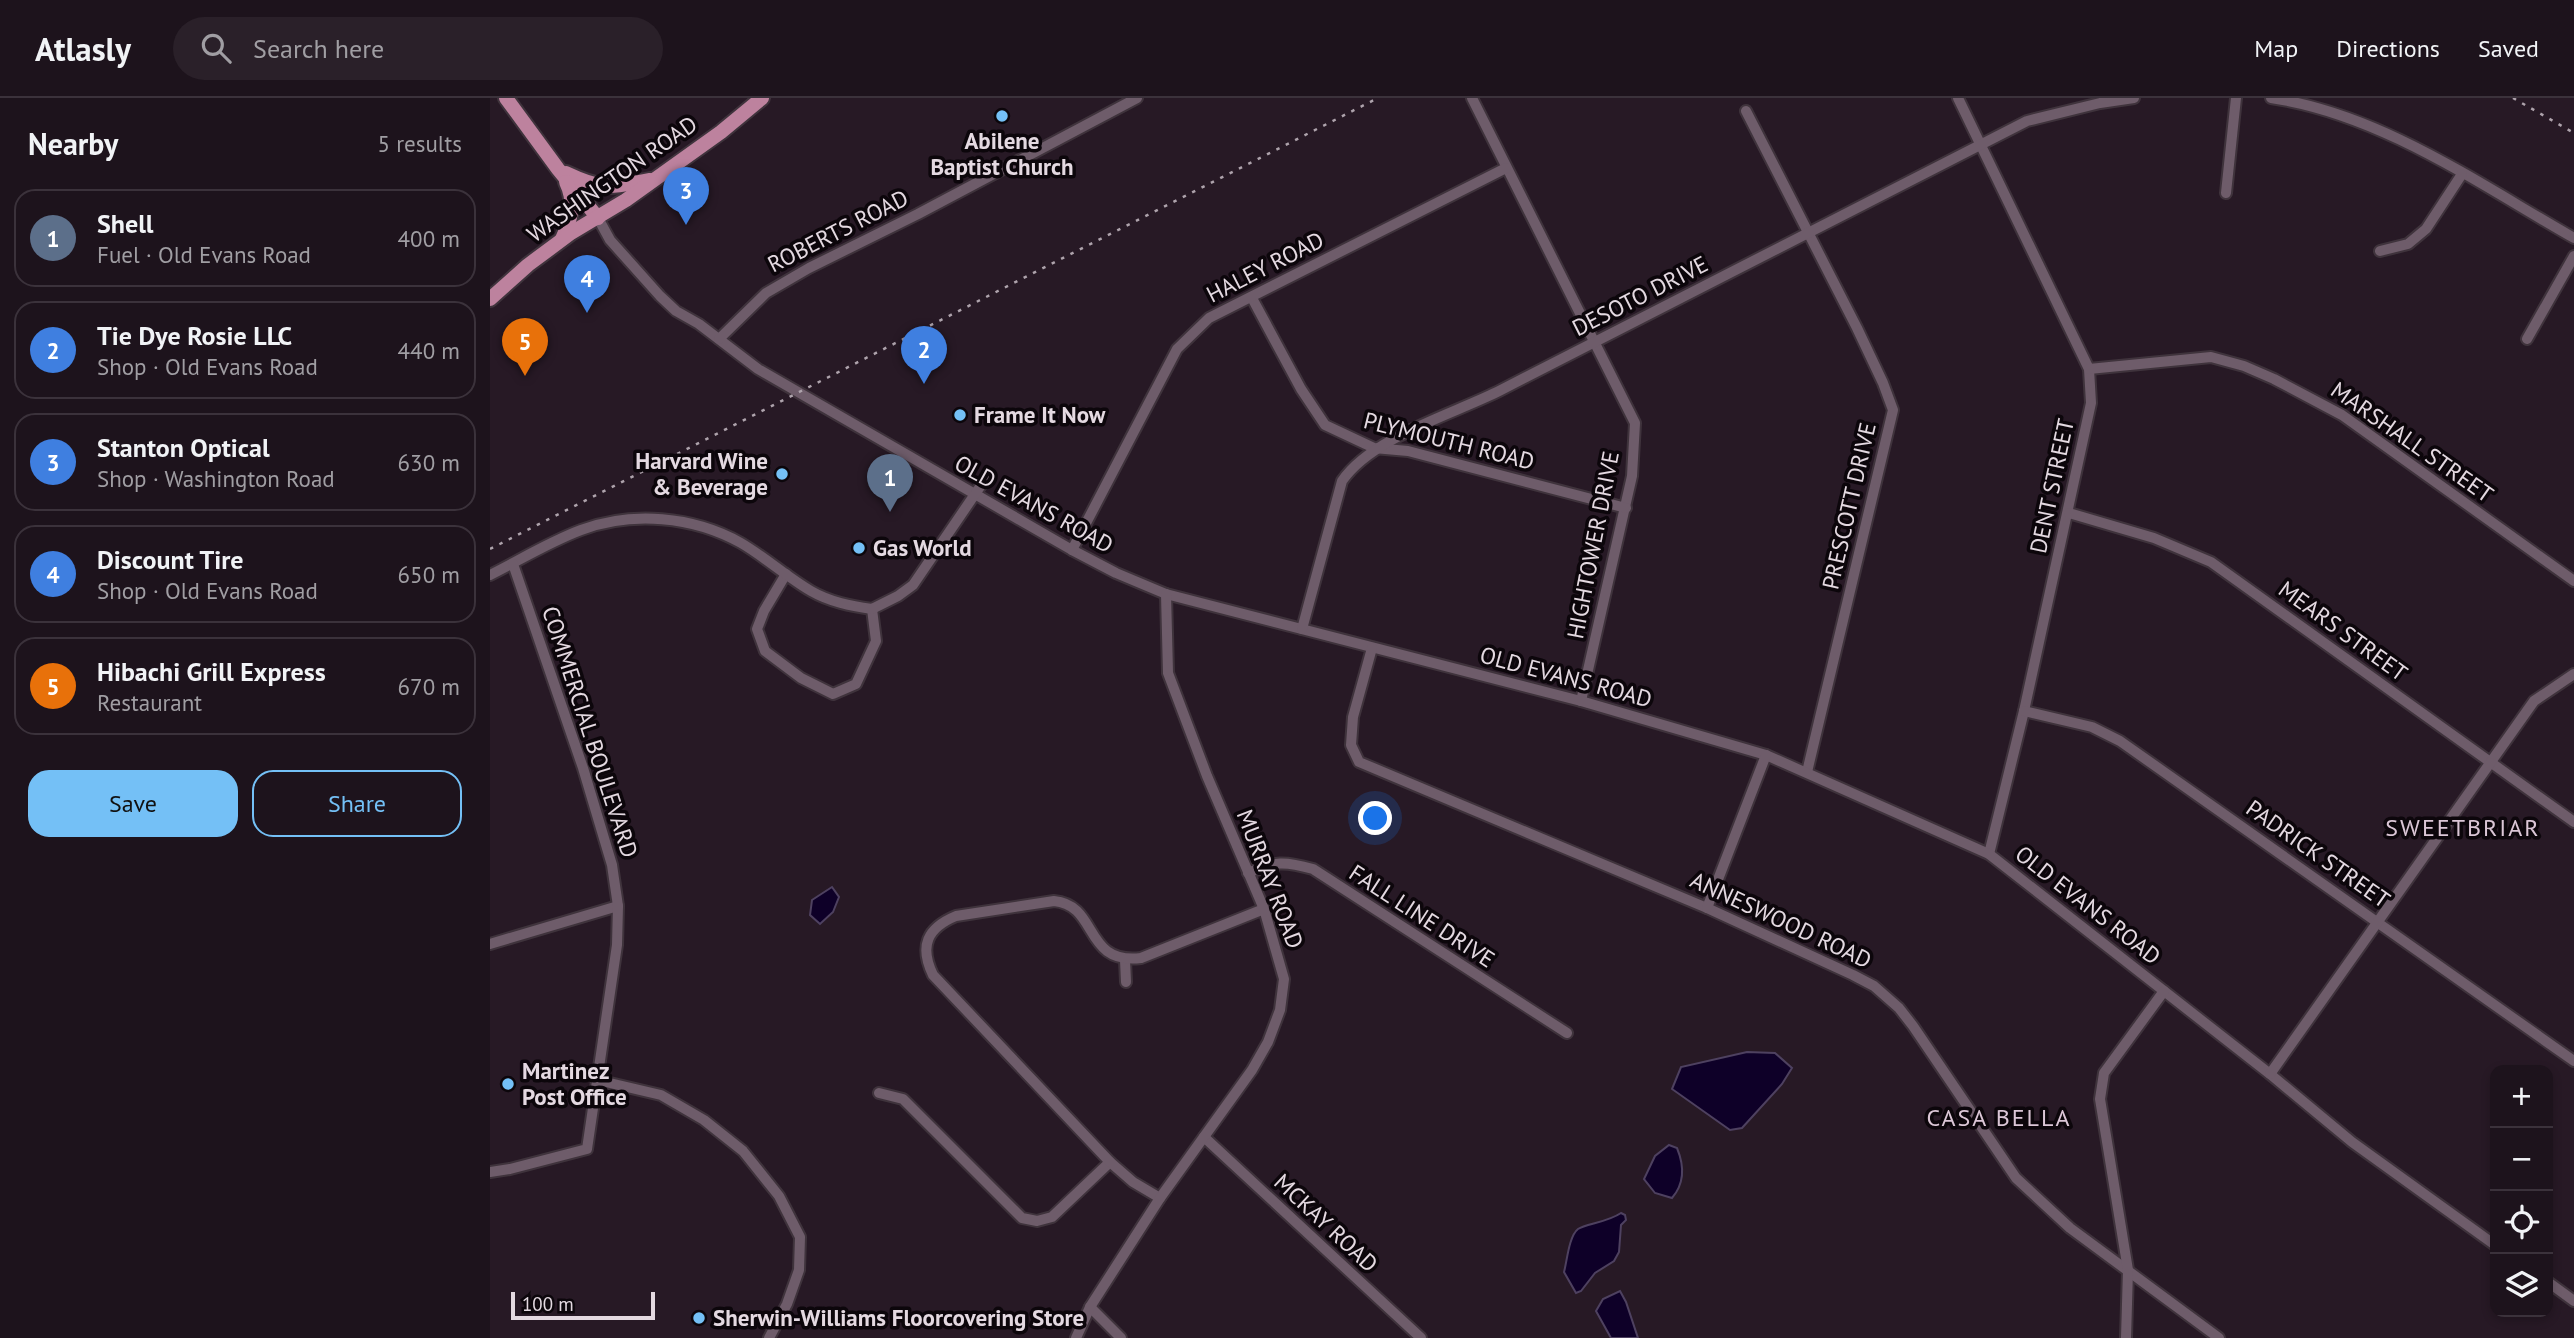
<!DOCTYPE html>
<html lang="en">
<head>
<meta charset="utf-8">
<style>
  body { margin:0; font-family:"PT Sans",sans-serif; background:#2a2029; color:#f1f3f6 }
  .controls { position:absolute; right:21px; bottom:21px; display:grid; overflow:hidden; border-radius:14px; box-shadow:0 4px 10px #0003 }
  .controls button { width:63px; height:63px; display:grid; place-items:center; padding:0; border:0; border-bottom:2px solid #3b323b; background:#1d131c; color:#f1f3f6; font:35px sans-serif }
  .scale { position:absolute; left:21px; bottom:18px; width:144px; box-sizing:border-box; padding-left:7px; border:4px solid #e4d9e1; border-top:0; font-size:19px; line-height:24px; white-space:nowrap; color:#e4d9e1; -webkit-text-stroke:5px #0c060b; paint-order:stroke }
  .you { position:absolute; left:886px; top:721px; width:24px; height:24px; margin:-18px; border:5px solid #fff; border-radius:50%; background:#1a73e8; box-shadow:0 0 0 10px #1a73e833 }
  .badge { display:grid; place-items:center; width:46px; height:46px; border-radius:50%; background:#74c0f6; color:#fff; font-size:23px; font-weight:700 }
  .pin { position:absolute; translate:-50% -58px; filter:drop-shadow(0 2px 4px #0008) }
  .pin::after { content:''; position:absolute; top:37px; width:24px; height:21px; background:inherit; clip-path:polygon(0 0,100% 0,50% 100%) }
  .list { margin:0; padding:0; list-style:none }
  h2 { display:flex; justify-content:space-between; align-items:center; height:91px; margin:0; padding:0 28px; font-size:30px }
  h2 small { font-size:23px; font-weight:400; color:#a09ea3 }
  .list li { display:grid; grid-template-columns:46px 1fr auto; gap:21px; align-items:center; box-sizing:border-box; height:98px; margin:0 14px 14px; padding:0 14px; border:2px solid #3b323b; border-radius:21px }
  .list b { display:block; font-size:26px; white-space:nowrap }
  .list p { margin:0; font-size:23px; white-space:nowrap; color:#a09ea3 }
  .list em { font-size:23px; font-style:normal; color:#a09ea3 }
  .actions { display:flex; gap:14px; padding:21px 28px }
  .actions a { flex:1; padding:16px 0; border:2px solid #74c0f6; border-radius:21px; text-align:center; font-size:24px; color:#74c0f6 }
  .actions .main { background:#74c0f6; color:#111 }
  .icon { flex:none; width:38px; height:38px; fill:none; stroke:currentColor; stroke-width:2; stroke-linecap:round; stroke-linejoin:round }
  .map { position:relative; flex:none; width:2084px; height:1240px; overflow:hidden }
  header { display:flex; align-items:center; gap:42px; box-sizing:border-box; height:98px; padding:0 35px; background:#1d131c; border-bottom:2px solid #3b323b }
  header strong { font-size:33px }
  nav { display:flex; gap:38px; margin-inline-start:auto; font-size:24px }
  .search { width:490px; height:63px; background:#2a2029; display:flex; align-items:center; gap:18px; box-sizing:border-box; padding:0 24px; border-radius:38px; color:#a09ea3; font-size:26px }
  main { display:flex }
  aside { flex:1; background:#1d131c }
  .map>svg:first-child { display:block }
</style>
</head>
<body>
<header>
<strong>Atlasly</strong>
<div class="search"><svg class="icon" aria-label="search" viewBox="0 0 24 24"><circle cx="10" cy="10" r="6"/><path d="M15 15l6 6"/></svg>Search here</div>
<nav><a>Map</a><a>Directions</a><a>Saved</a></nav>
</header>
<main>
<aside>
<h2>Nearby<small>5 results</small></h2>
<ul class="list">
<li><span class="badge" style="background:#5c6f8a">1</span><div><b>Shell</b><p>Fuel · Old Evans Road</p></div><em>400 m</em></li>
<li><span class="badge" style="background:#3f7fe0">2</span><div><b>Tie Dye Rosie LLC</b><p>Shop · Old Evans Road</p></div><em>440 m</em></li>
<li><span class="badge" style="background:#3f7fe0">3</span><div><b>Stanton Optical</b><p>Shop · Washington Road</p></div><em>630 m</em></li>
<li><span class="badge" style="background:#3f7fe0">4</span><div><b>Discount Tire</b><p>Shop · Old Evans Road</p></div><em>650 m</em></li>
<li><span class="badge" style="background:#e8710a">5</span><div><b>Hibachi Grill Express</b><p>Restaurant</p></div><em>670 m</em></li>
</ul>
<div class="actions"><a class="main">Save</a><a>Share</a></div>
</aside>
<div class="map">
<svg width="2084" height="1240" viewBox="0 0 2084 1240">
  <rect width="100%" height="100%" fill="#271925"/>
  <!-- water -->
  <g fill="#0e0028" stroke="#4e4160" stroke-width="2">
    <path d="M342 789 349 799 343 814 330 826 320 817 322 802Z"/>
    <path d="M1257 954 1285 955 1302 970 1292 986 1252 1030 1240 1032 1182 991 1191 969Z"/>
    <path d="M1179 1047 1187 1050C1194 1067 1195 1085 1182 1100L1165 1095 1154 1081 1165 1058Z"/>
    <path d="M1131 1115 1135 1117 1136 1122 1131 1127 1129 1154 1124 1163 1105 1175 1091 1193 1086 1195 1074 1174C1077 1163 1079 1138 1088 1131 1096 1126 1118 1124 1131 1115Z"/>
    <path d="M1130 1193 1136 1204 1148 1240H1121L1106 1213 1113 1201Z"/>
  </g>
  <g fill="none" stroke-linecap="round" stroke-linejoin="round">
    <!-- minor casing -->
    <g stroke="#3f333c" stroke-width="14">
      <g id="minor">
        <path d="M982 0 1145 325 1142 378 1091 603"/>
        <path d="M1468 0 1599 271 1601 305 1534 613 1499 756"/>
        <path d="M1781 0C1891 16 1989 86 2084 140"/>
        <path d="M1256 13 1367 230 1393 285 1403 312 1317 674"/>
        <path d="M1736 95 1746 0"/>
        <path d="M108 120 120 142 170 198 186 213 209 226 268 271 582 452 626 475 676 496 1091 603 1276 657 1499 756 1780 976 1862 1044 2005 1147"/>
        <path d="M1890 153 1918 146 1936 131 1972 76"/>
        <path d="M762 200 811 291 835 327 884 350 918 353 1136 410"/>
        <path d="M229 241 276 195 319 170 428 116 647 0"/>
        <path d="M2037 241 2084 158"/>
        <path d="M1599 271 1721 259 1754 268 1784 281 1852 317 2084 483"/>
        <path d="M1579 415 1664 440 1721 464 2084 724"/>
        <path d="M582 452 687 251 719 220 1016 70"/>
        <path d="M296 476 274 513 267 531 275 553 311 580 343 596 366 586 386 543 382 511"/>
        <path d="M0 477C30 462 59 444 91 432 142 413 203 418 251 445 275 459 297 479 321 493 340 504 361 508 382 511L408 498 423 487 496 380"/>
        <path d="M812 531 852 383C882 339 964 316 1011 292 1186 202 1362 114 1537 23L1610 5 1644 0"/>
        <path d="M882 550 863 619 861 647 869 664 1217 810 1363 877 1384 888 1409 910 1423 928 1526 1080 1580 1130 1729 1240"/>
        <path d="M1534 613 1602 629 1630 643 2084 963"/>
        <path d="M758 775C786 763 794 763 823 771L1077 935"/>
        <path d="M1217 810 1276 657"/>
        <path d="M0 846 128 808"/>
        <path d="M635 862 636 884"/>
        <path d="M1780 976 2044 603 2084 576"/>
        <path d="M107 982 171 997 214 1022 253 1053 289 1098 310 1139 309 1172 297 1206 279 1240"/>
        <path d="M389 995 413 1001 532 1120 547 1123 562 1119 620 1064"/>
        <path d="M714 1039 931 1240"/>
        <path d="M0 1074 20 1071 97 1051 127 847 128 808 122 767 93 670 23 466"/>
        <path d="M670 1100 643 1084 620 1064 443 877C429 848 437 830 466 818L564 803C609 807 593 867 651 860L774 811"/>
        <path d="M2058 1184 2084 1203"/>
        <path d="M600 1209 631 1240"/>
        <path d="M586 1240 600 1209 670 1100 762 972 778 944 790 912 794 881 774 811 717 678 678 575 676 496"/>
        <path d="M1636 1240 1638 1172 1610 1001 1614 975 1674 893"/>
      </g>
    </g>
    <!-- major casing -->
    <g stroke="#3f333c" stroke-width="18">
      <g id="major">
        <path d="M16 0 68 71 108 120"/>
        <path d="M76 75C114 93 120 89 160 82"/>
        <path d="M72 141C81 122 86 104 76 84"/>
        <path d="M0 201 38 167 81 135 136 102 231 34 272 0"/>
      </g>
    </g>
    <!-- minor -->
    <use href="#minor" stroke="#6e5c6a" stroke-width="10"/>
    <!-- major -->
    <use href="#major" stroke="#bd829e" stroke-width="14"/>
    <!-- rail -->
    <g stroke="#aea3ac" stroke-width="2.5" stroke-dasharray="3.5 7" stroke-linecap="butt">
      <path d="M2023 0 2084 35"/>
      <path d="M0 451 888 0"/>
    </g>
  </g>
  <!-- markers -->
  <g fill="#74c0f6" stroke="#0c060b" stroke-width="2.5">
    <circle cx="512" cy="18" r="7"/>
    <circle cx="470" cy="317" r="7"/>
    <circle cx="292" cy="376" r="7"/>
    <circle cx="369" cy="450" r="7"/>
    <circle cx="18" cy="986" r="7"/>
    <circle cx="209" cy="1220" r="7"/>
  </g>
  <g text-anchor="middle" stroke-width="7" stroke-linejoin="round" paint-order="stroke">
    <!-- poi labels -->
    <g font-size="23" font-weight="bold" fill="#e4d9e1" stroke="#0c060b" text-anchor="start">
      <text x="512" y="51" text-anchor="middle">Abilene<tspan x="512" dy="26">Baptist Church</tspan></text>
      <text x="484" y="325">Frame It Now</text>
      <text x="278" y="371" text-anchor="end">Harvard Wine<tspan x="278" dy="26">&amp; Beverage</tspan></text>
      <text x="383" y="458">Gas World</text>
      <text x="32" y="981">Martinez<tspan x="32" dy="26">Post Office</tspan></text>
      <text x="223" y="1228">Sherwin-Williams Floorcovering Store</text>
    </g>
    <!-- street labels -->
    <g font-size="23" fill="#e4d9e1" stroke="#0c060b">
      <text transform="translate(122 81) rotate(-35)" y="8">WASHINGTON ROAD</text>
      <text transform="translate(348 133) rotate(-27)" y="8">ROBERTS ROAD</text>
      <text transform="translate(775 169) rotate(-27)" y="8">HALEY ROAD</text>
      <text transform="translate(1150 198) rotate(-27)" y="8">DESOTO DRIVE</text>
      <text transform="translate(959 343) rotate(14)" y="8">PLYMOUTH ROAD</text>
      <text transform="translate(1922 344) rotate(35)" y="8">MARSHALL STREET</text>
      <text transform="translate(1562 388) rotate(-78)" y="8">DENT STREET</text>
      <text transform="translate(544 406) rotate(29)" y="8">OLD EVANS ROAD</text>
      <text transform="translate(1359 408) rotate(-77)" y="8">PRESCOTT DRIVE</text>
      <text transform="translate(1103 447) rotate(-79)" y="8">HIGHTOWER DRIVE</text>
      <text transform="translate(1853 533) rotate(36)" y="8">MEARS STREET</text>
      <text transform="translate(1076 579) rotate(15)" y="8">OLD EVANS ROAD</text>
      <text transform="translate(100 634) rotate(72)" y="8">COMMERCIAL BOULEVARD</text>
      <text transform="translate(1828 756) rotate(35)" y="8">PADRICK STREET</text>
      <text transform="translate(780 781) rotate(69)" y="8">MURRAY ROAD</text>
      <text transform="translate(1598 807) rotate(38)" y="8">OLD EVANS ROAD</text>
      <text transform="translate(932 818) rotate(33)" y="8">FALL LINE DRIVE</text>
      <text transform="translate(1291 822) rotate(25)" y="8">ANNESWOOD ROAD</text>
      <text transform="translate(836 1125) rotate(43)" y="8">MCKAY ROAD</text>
    </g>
    <!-- neighbourhood labels -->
    <g font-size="24" letter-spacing="2" fill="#dbc6d6" stroke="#0c060b">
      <text x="1973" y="738">SWEETBRIAR</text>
      <text x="1509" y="1028">CASA BELLA</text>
    </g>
  </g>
</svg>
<div class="controls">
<button>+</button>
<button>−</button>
<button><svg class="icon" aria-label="locate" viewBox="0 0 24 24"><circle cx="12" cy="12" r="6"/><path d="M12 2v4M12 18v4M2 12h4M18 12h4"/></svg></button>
<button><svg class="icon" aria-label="layers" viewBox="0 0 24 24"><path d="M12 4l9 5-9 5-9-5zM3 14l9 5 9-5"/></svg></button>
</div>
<div class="scale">100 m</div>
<div class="you"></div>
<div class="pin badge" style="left:400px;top:414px;background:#5c6f8a">1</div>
<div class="pin badge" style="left:434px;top:286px;background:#3f7fe0">2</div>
<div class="pin badge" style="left:196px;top:127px;background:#3f7fe0">3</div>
<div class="pin badge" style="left:97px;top:215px;background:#3f7fe0">4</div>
<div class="pin badge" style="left:35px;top:278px;background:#e8710a">5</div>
</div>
</main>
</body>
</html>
